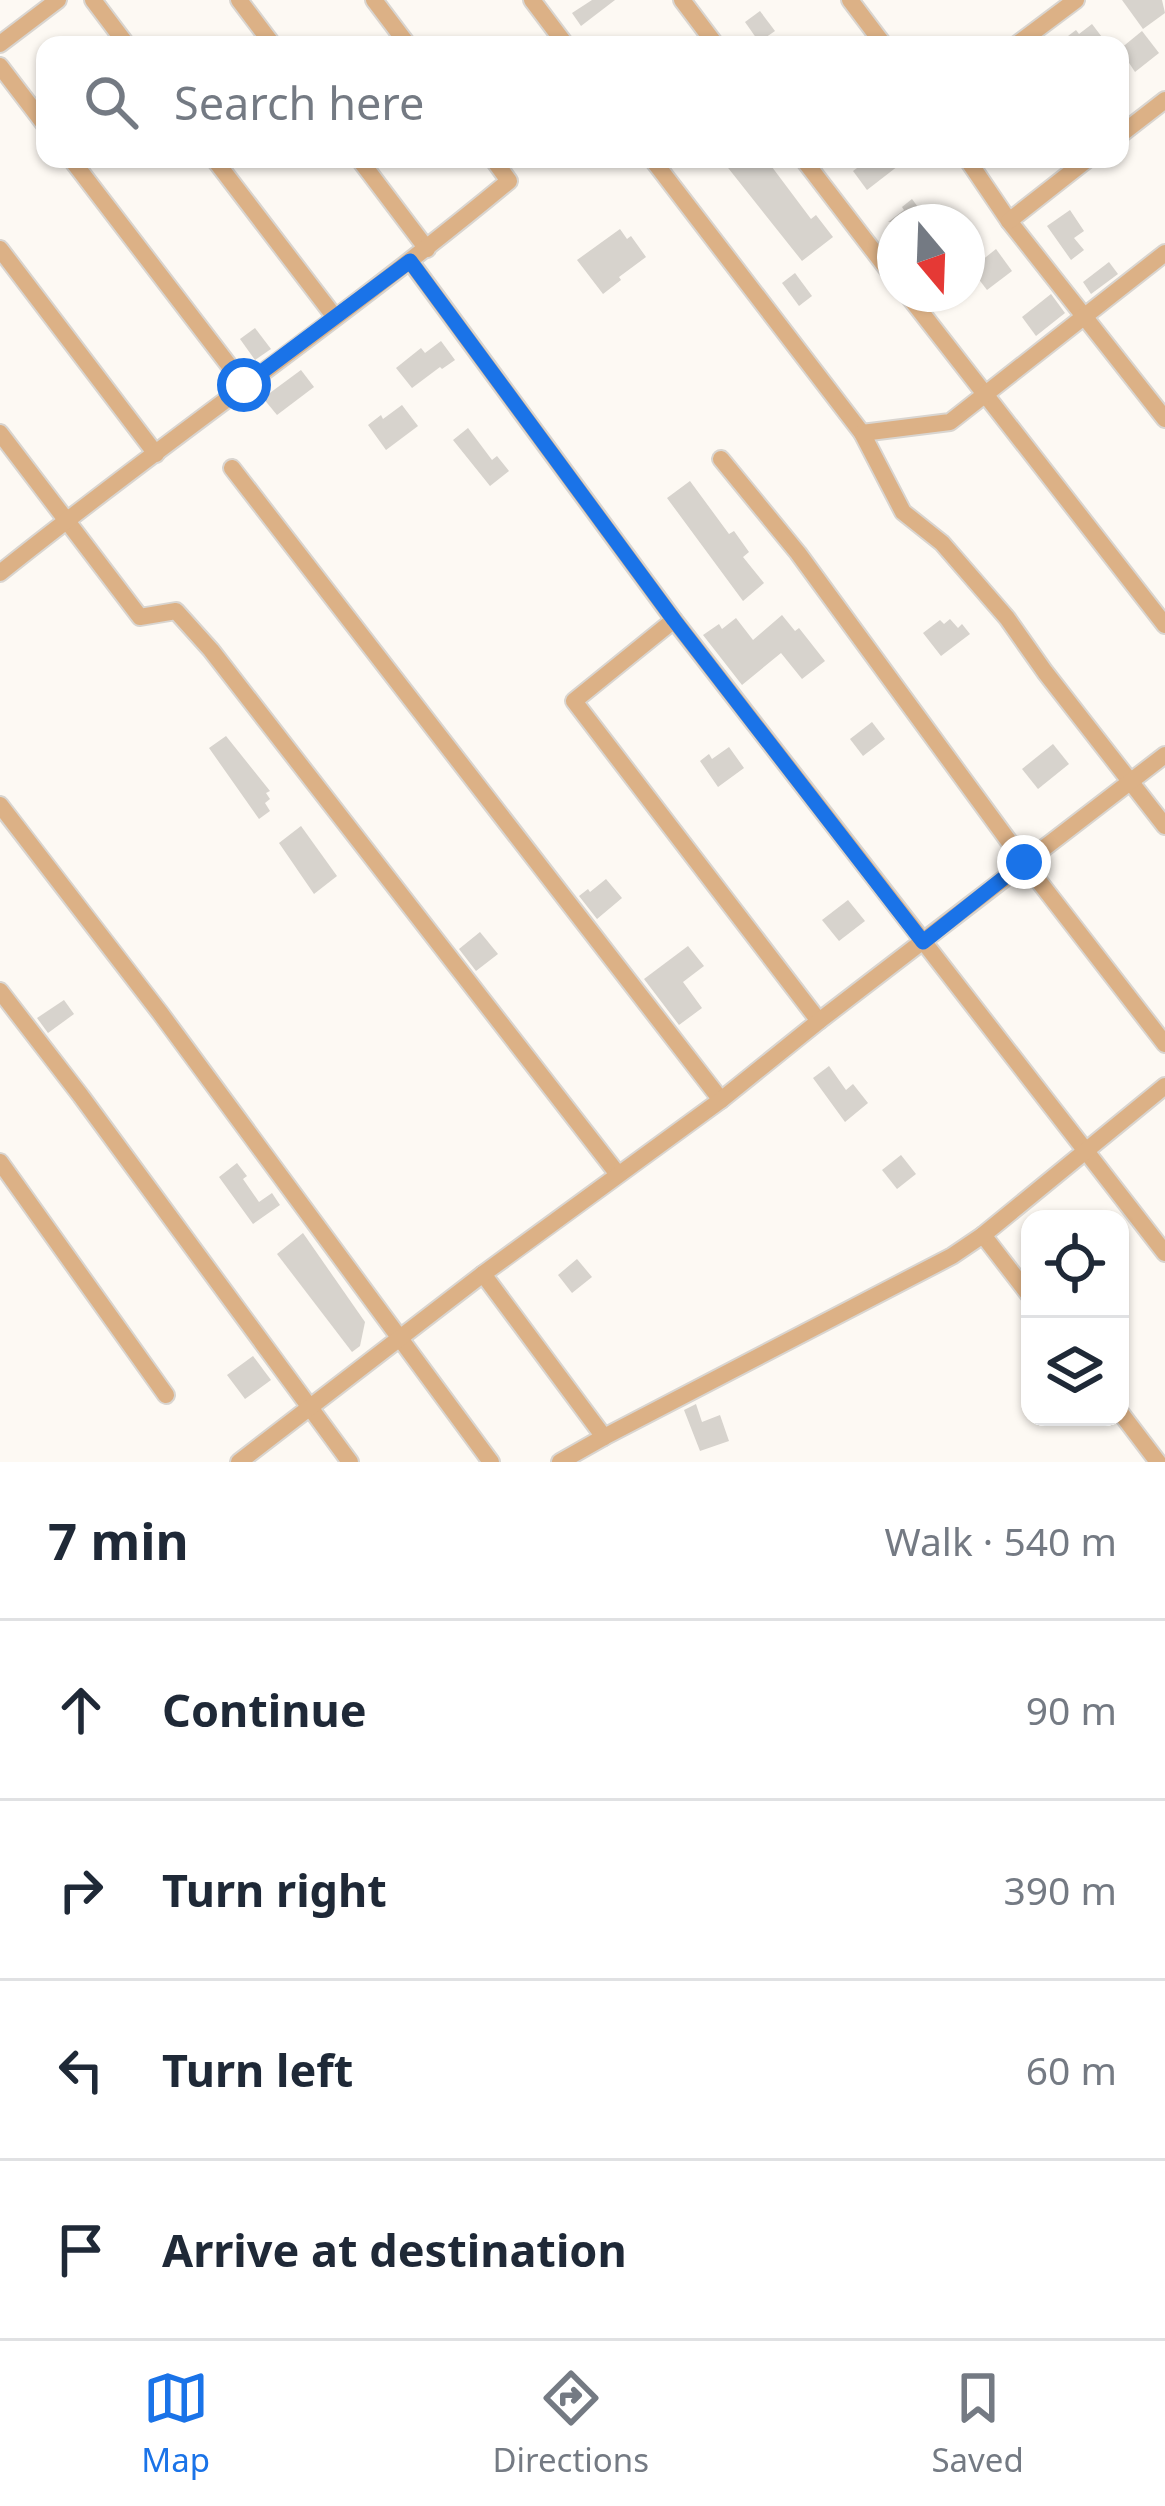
<!DOCTYPE html>
<html lang="en">
<head>
<meta charset="utf-8">
<style>
  body { margin:0; font-family:"Noto Sans",sans-serif; background:#f6f6f7; color:#1f2937 }
  .controls { position:absolute; right:36px; bottom:36px; display:grid; overflow:hidden; border-radius:24px; box-shadow:0 3px 9px #0004 }
  .controls button { width:108px; height:108px; display:grid; place-items:center; padding:0; border:0; border-bottom:3px solid #e0e1e3; background:#fff; color:#1f2937; font:60px sans-serif }
  .compass { position:absolute; left:877px; top:204px; width:108px; height:108px; border-radius:50%; background:#fff; box-shadow:0 3px 9px #0004; rotate:161deg }
  .stop { position:absolute; width:36px; height:36px; margin:-27px; border:9px solid #1a73e8; border-radius:50%; background:#fff }
  .stop.end { background:#1a73e8; border-color:#fff; box-shadow:0 3px 12px #0008 }
  .list { margin:0; padding:0; list-style:none }
  h2 { display:flex; justify-content:space-between; align-items:center; height:156px; margin:0; padding:0 48px; font-size:51px }
  h2 small { font-size:39px; font-weight:400; color:#747a83 }
  .list li { display:grid; grid-template-columns:78px 1fr auto; gap:36px; align-items:center; box-sizing:border-box; height:180px; padding:0 48px; border-top:3px solid #e0e1e3 }
  .list b { display:block; font-size:45px; white-space:nowrap }
  .list em { font-size:39px; font-style:normal; color:#747a83 }
  .icon { flex:none; width:66px; height:66px; fill:none; stroke:currentColor; stroke-width:2; stroke-linecap:round; stroke-linejoin:round }
  .map { position:relative; flex:none; width:1165px; height:1462px; overflow:hidden }
  .search { position:absolute; background:#fff; box-shadow:0 3px 9px #0004; left:36px; right:36px; top:36px; height:132px; display:flex; align-items:center; gap:30px; box-sizing:border-box; padding:0 42px; border-radius:24px; color:#747a83; font-size:45px }
  .sheet { height:876px; background:#fff }
  nav { display:flex; justify-content:space-around; align-items:center; box-sizing:border-box; height:168px; border-top:3px solid #e0e1e3; background:#fff; font-size:33px; color:#747a83 }
  nav a { display:grid; justify-items:center; gap:6px }
  nav .on { color:#1a73e8 }
  .map>svg:first-child { display:block }
</style>
</head>
<body>
<div class="map">
<svg width="1165" height="1462" viewBox="0 0 1165 1462">
  <rect width="100%" height="100%" fill="#fdf9f3"/>
  <!-- building -->
  <g fill="#d7d3cd">
    <path d="M592 0H615L581 26 572 13Z"/>
    <path d="M1122 0H1162L1165 13 1143 29Z"/>
    <path d="M760 11 775 31 759 42 745 22Z"/>
    <path d="M1092 24 1108 45H1056L1076 30 1079 34Z"/>
    <path d="M1142 31 1159 53 1135 72 1120 49Z"/>
    <path d="M721 159H766L811 219 816 215 833 237 802 261Z"/>
    <path d="M869 159H907L867 190 853 171Z"/>
    <path d="M912 199 929 222H888L904 210 902 207Z"/>
    <path d="M1070 210 1084 231 1074 238 1084 250 1071 260 1047 226Z"/>
    <path d="M620 229 627 239 631 236 646 257 619 277 621 280 603 294 577 260Z"/>
    <path d="M996 249 1012 271 987 290 971 269Z"/>
    <path d="M1109 262 1118 274 1091 294 1083 282Z"/>
    <path d="M795 273 812 296 799 306 782 283Z"/>
    <path d="M1051 294 1065 313 1036 336 1022 317Z"/>
    <path d="M255 328 271 349 255 360 240 339Z"/>
    <path d="M441 341 455 360 442 369 440 367 412 388 396 368 421 348 425 353Z"/>
    <path d="M301 370 314 387 277 415 263 398Z"/>
    <path d="M402 405 418 426 386 450 368 425 381 415 383 419Z"/>
    <path d="M468 428 492 460 497 456 509 471 490 486 453 440Z"/>
    <path d="M690 481 729 534 734 531 749 552 743 557 764 583 743 601 667 498Z"/>
    <path d="M782 615 795 631 799 628 825 661 802 679 781 653 742 685 703 635 719 624 722 629 736 618 753 640Z"/>
    <path d="M950 619 958 628 962 624 970 634 941 656 923 633 940 620 944 624Z"/>
    <path d="M872 722 885 739 863 756 850 739Z"/>
    <path d="M226 736 270 791 266 793 270 799 265 803 270 811 259 819 209 748Z"/>
    <path d="M1053 744 1069 764 1038 789 1022 769Z"/>
    <path d="M729 747 744 768 718 787 700 761 709 754 712 759Z"/>
    <path d="M301 826 337 876 314 894 279 843Z"/>
    <path d="M606 879 622 898 597 919 579 896 588 889 590 892Z"/>
    <path d="M848 900 865 921 839 941 822 920Z"/>
    <path d="M480 932 498 954 476 971 459 949Z"/>
    <path d="M688 946 704 966 683 982 702 1008 679 1025 644 979Z"/>
    <path d="M64 1000 74 1014 48 1033 37 1018Z"/>
    <path d="M829 1066 846 1090 853 1084 868 1103 845 1122 813 1078Z"/>
    <path d="M901 1155 916 1174 897 1189 882 1170Z"/>
    <path d="M237 1163 247 1176 243 1179 259 1202 272 1193 280 1205 253 1224 219 1177Z"/>
    <path d="M303 1233 365 1322 360 1346 352 1352 277 1254Z"/>
    <path d="M577 1259 592 1277 572 1293 558 1275Z"/>
    <path d="M253 1356 271 1380 245 1399 227 1375Z"/>
    <path d="M696 1404 702 1422 720 1415 729 1441 700 1451 684 1410Z"/>
  </g>
  <g fill="none" stroke-linecap="round" stroke-linejoin="round">
    <!-- minor casing -->
    <g stroke="#d9d5d0" stroke-width="20">
      <g id="minor">
        <path d="M93 0 127 45"/>
        <path d="M239 0 273 45"/>
        <path d="M374 0 408 45"/>
        <path d="M532 0 566 45"/>
        <path d="M682 0 716 45"/>
        <path d="M850 0 884 45"/>
        <path d="M0 44 58 0"/>
        <path d="M1016 45 1076 0"/>
        <path d="M0 66 45 125"/>
        <path d="M1120 135 1165 100"/>
        <path d="M71 159 244 385"/>
        <path d="M214 159 334 316"/>
        <path d="M359 159 427 249"/>
        <path d="M652 159 862 433 903 512 942 543 1007 618 1045 672 1165 826"/>
        <path d="M803 159 895 279"/>
        <path d="M967 159 1009 221 1165 419"/>
        <path d="M1009 221 1088 159"/>
        <path d="M0 249 156 454"/>
        <path d="M410 261 674 620 1165 1253"/>
        <path d="M907 294 1165 625"/>
        <path d="M0 433 140 617 176 611 211 650 617 1173"/>
        <path d="M862 433 950 422 1165 253"/>
        <path d="M721 459 798 553 1024 862 1165 1044"/>
        <path d="M232 468 721 1100"/>
        <path d="M0 573C167 439 344 318 509 181L493 159"/>
        <path d="M674 620 574 701 819 1021"/>
        <path d="M0 805 161 1014 491 1462"/>
        <path d="M0 991 81 1096 350 1462"/>
        <path d="M0 1162 166 1395"/>
        <path d="M983 1235 1030 1296"/>
        <path d="M483 1274 604 1437"/>
        <path d="M1120 1412 1158 1462"/>
        <path d="M239 1462 483 1274 721 1100 819 1021 1165 755"/>
        <path d="M560 1462 604 1437 952 1256 983 1235 1165 1086"/>
      </g>
    </g>
    <!-- minor -->
    <use href="#minor" stroke="#dcb186" stroke-width="16"/>
  </g>
  <g fill="none" stroke-linecap="round" stroke-linejoin="round">
    <!-- route -->
    <path stroke="#1a73e8" stroke-width="15" d="M244 385 410 261 674 620 923 942 1024 862"/>
  </g>
</svg>
<div class="controls">
<button><svg class="icon" aria-label="locate" viewBox="0 0 24 24"><circle cx="12" cy="12" r="6"/><path d="M12 2v4M12 18v4M2 12h4M18 12h4"/></svg></button>
<button><svg class="icon" aria-label="layers" viewBox="0 0 24 24"><path d="M12 4l9 5-9 5-9-5zM3 14l9 5 9-5"/></svg></button>
</div>
<svg class="compass" viewBox="-18 -18 36 36"><path d="M0-13l5 13h-10z" fill="#e53935"/><path d="M0 13l5-13h-10z" fill="#747a83"/></svg>
<div class="stop" style="left:244px;top:385px"></div>
<div class="stop end" style="left:1024px;top:862px"></div>
<div class="search"><svg class="icon" aria-label="search" viewBox="0 0 24 24"><circle cx="10" cy="10" r="6"/><path d="M15 15l6 6"/></svg>Search here</div>
</div>
<section class="sheet">
<h2>7 min<small>Walk · 540 m</small></h2>
<ul class="list">
<li><svg class="icon" aria-label="ahead" viewBox="0 0 24 24"><path d="M12 20V5M6 11l6-6 6 6"/></svg><div><b>Continue</b></div><em>90 m</em></li>
<li><svg class="icon" aria-label="right" viewBox="0 0 24 24"><path d="M7 20v-9h11M14 6l5 5-5 5"/></svg><div><b>Turn right</b></div><em>390 m</em></li>
<li><svg class="icon" aria-label="left" viewBox="0 0 24 24"><path d="M17 20v-9H6M10 6l-5 5 5 5"/></svg><div><b>Turn left</b></div><em>60 m</em></li>
<li><svg class="icon" aria-label="arrive" viewBox="0 0 24 24"><path d="M6 21V4h12l-3 4 3 4H6"/></svg><div><b>Arrive at destination</b></div></li>
</ul>
</section>
<nav>
<a class="on"><svg class="icon" aria-label="map" viewBox="0 0 24 24"><path d="M3 6l6-2 6 2 6-2v14l-6 2-6-2-6 2zM9 4v14M15 6v14"/></svg>Map</a>
<a><svg class="icon" aria-label="directions" viewBox="0 0 24 24"><path d="M12 3l9 9-9 9-9-9zM9 14v-3h6M13 9l2 2-2 2"/></svg>Directions</a>
<a><svg class="icon" aria-label="saved" viewBox="0 0 24 24"><path d="M7 4h10v16l-5-4-5 4z"/></svg>Saved</a>
</nav>
</body>
</html>
